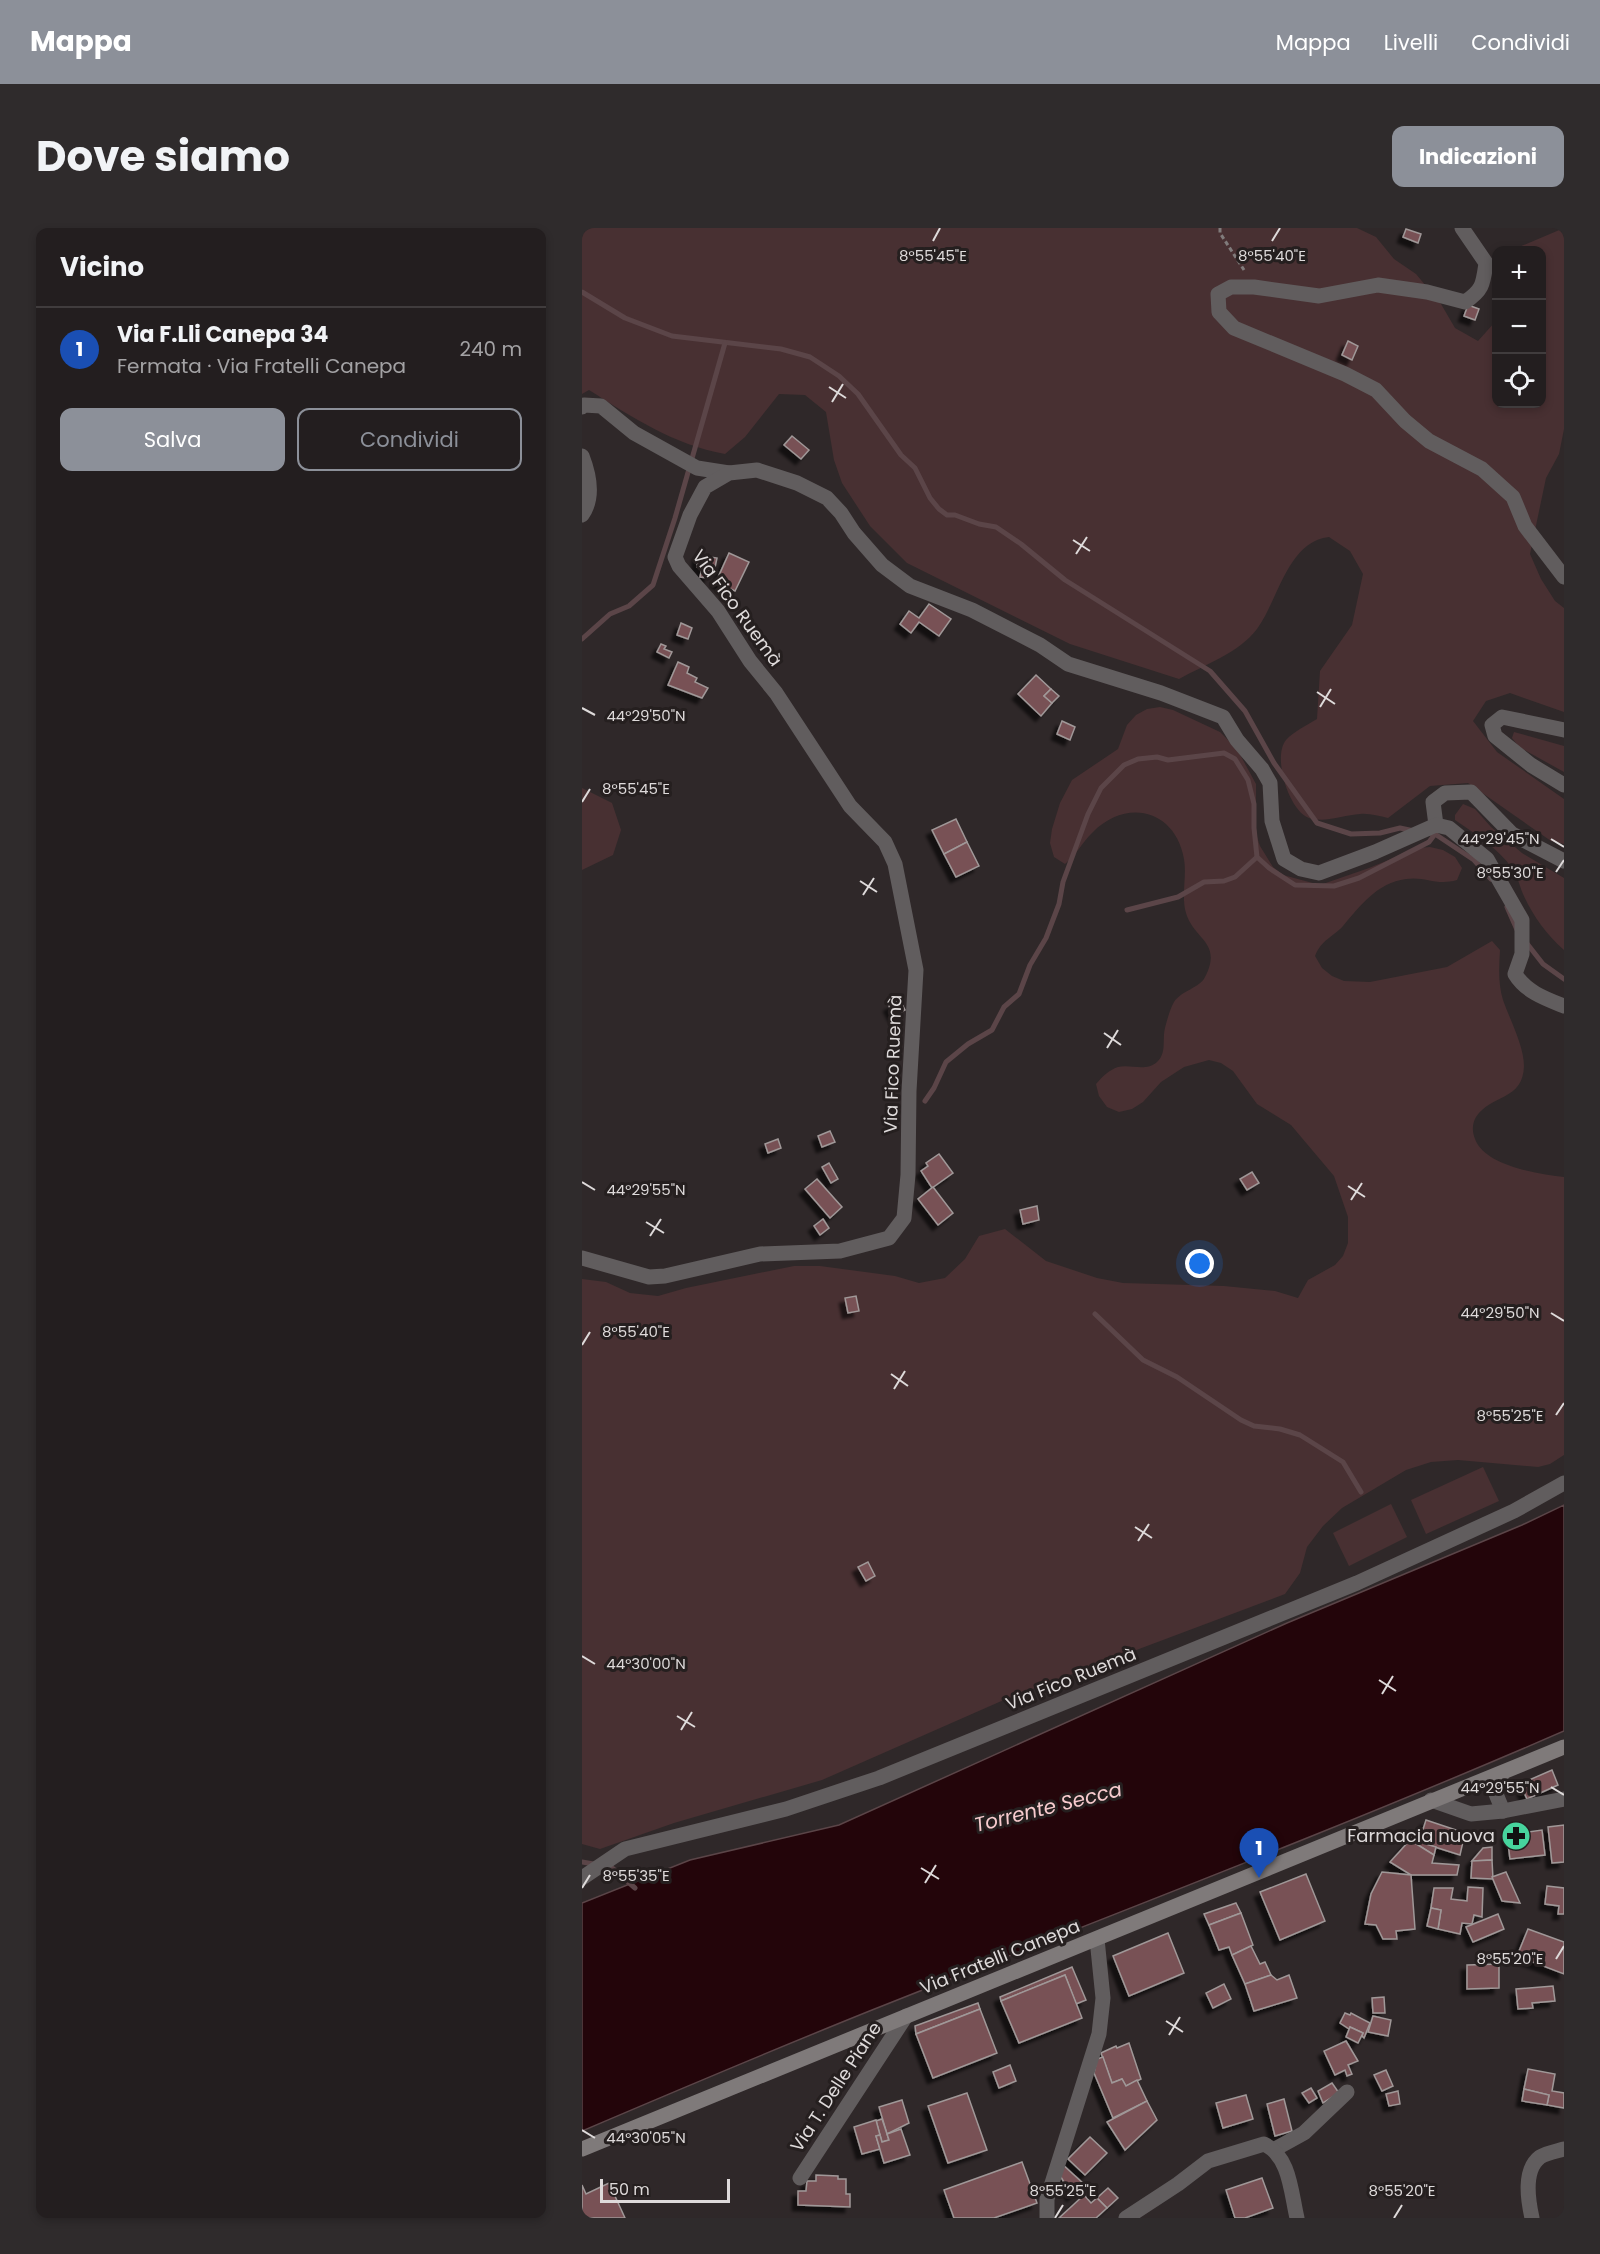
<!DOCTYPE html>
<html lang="it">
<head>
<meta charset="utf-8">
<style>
  body { margin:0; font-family:Poppins,sans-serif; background:#2f2b2c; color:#f1f3f6 }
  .controls { position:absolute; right:18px; top:18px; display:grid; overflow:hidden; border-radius:12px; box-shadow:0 3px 9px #0003 }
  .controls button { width:54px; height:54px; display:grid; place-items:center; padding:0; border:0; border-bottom:2px solid #403c3d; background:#231e1f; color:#f1f3f6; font:30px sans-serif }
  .scale { position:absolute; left:18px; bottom:15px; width:130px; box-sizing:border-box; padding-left:6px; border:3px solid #dedada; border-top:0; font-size:16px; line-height:21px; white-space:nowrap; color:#dedada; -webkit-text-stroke:4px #251f1f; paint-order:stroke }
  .you { position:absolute; left:618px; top:1036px; width:21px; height:21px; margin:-15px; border:4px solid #fff; border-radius:50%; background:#1a73e8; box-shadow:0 0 0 9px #1a73e833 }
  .badge { display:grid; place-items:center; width:39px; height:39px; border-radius:50%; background:#8c9099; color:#fff; font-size:20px; font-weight:700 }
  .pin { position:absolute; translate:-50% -50px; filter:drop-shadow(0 2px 3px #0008) }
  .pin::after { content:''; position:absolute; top:32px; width:21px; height:18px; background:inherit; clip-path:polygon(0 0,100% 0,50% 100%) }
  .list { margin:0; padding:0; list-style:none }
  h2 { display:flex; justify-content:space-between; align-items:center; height:78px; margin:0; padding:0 24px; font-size:26px }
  h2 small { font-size:20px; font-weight:400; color:#a3a2a4 }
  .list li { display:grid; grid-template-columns:39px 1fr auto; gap:18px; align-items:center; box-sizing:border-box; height:84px; padding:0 24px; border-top:2px solid #403c3d }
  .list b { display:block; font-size:22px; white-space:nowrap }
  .list p { margin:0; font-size:20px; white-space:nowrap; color:#a3a2a4 }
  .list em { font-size:20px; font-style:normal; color:#a3a2a4 }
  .actions { display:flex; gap:12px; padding:18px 24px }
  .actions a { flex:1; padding:14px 0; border:2px solid #8c9099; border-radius:12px; text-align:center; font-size:21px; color:#8c9099 }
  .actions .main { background:#8c9099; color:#fff }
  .icon { flex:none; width:33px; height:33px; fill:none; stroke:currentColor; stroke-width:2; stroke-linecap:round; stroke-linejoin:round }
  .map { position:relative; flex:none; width:982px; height:1990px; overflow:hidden; border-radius:12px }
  header { display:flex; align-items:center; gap:36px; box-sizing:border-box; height:84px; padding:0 30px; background:#8c9099; color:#fff }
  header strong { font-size:28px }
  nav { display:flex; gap:33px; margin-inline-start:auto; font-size:21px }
  .intro { display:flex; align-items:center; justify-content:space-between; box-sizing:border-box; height:144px; padding:0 36px }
  h1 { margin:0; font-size:42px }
  .button { padding:15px 27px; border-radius:12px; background:#8c9099; color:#fff; font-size:21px; font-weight:700 }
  main { display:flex; gap:36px; padding:0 36px }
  aside { flex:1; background:#231e1f; border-radius:12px; box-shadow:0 3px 9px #0003 }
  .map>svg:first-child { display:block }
</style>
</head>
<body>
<header>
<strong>Mappa</strong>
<nav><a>Mappa</a><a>Livelli</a><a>Condividi</a></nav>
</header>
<div class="intro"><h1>Dove siamo</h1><a class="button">Indicazioni</a></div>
<main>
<aside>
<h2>Vicino<small></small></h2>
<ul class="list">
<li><span class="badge" style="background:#1a4fb4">1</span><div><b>Via F.Lli Canepa 34</b><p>Fermata · Via Fratelli Canepa</p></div><em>240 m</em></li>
</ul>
<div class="actions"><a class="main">Salva</a><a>Condividi</a></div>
</aside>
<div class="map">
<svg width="982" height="1990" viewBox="0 0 982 1990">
  <defs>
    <filter id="shadow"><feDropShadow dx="-5.5" dy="5.5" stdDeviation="1.5" flood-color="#0009"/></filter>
  </defs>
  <rect width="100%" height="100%" fill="#2f2829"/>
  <!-- green -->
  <g fill="#483032">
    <path d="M0 0H775L794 9 812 31 834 46 859 76 873 100 896 113 913 94 914 82 915 176H960V22H930L982 0V201L977 226 964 250 948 326 959 351 973 373 982 380V484L928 465 904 473 891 493 915 524 982 571V616L969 613 886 555 848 558 806 590C797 588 787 585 778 586 762 587 744 595 727 590 707 583 690 529 704 512 711 504 725 497 735 491L738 443 770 397 781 346 768 323 747 309C705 314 697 371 675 401 657 425 622 437 597 451L488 416 325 335 288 298 260 255 252 232 244 184 223 167 197 166 163 209 143 226C92 217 50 189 7 162L0 166Z"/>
    <path d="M578 479 591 482 638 504 655 521 674 556V606L678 618 691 639 701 647 738 657 787 640 836 620 848 619 861 622 873 629 880 640 875 652C854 658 843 648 824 651 795 655 779 677 761 698 750 710 740 711 733 728L740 740 750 748 762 753 788 754 865 739 910 713 918 722C917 739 916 756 921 772 928 792 942 818 942 838 941 873 909 866 894 889 890 896 890 903 893 911 903 938 956 946 982 949V1227L968 1236 956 1239 876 1232 849 1234 824 1242 760 1280 741 1298 725 1319 718 1345 703 1366 424 1471 240 1552 92 1595 18 1621 0 1616V1051L24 1054 48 1065 76 1068 104 1060 212 1038H238L313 1048 337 1055 363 1050 383 1031 397 1008 423 1001 464 1033 515 1050 541 1055 642 1058 693 1063 716 1070 726 1052 753 1037 761 1028 766 1015V989L752 948 709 897 675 876 651 843 639 835 627 832 602 839 579 854 561 874 550 881 537 884 525 879 517 868 514 856C520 849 527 842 536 839 549 836 564 844 575 834 585 825 580 812 583 800 585 792 588 781 592 774 600 762 618 760 623 749 641 714 612 712 604 685 599 668 605 648 602 631 593 581 544 570 510 605 500 615 494 627 483 636L472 629 468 615 470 601 478 575 490 552 536 521 545 497 554 487 565 481Z"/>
    <path d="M932 504 982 518V544L937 519 930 510Z"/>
    <path d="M0 560 30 575 39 602 31 627 0 642Z"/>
    <path d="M881 576 893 581 909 599 940 625 982 650V722C964 706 951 688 941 666 937 657 936 648 930 640 916 620 892 605 873 592V587Z"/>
    <path d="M901 1239 917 1273 844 1306 829 1272Z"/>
    <path d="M809 1276 825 1309 767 1338 751 1305Z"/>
  </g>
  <!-- water -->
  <path fill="#23050a" stroke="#5b4548" stroke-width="1.5" d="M982 1277V1503C754 1602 521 1690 290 1782 193 1821 96 1862 0 1903V1675L108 1632 257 1597 705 1395 940 1297Z"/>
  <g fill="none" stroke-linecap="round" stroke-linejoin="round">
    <!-- stream -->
    <g stroke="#5b4548" stroke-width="5">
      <path d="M0 64 43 90 90 108 199 121 228 129 257 148 276 166 319 227 333 240 348 270 357 281 365 287H373L397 296 414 299 439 316 483 352 628 443 663 483 692 535 735 595 769 606 798 605 818 600 832 603"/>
      <path d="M0 411 28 386 47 378 71 357 93 290 143 115"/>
      <path d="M847 605 853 606 892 632 909 651"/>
      <path d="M925 679 936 704"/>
      <path d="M545 682 596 669 622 654 642 653 653 649 675 629"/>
      <path d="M943 713 961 736 982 751"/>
      <path d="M343 873 352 860 364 834 386 816 410 802 422 779 437 766 448 737 464 710 477 676 481 654 506 586 519 560 542 537 556 531 575 529 586 532 642 525 653 531 666 552 672 576V600L675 629 687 640 713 657 752 658 777 650 847 614 853 606"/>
      <path d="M513 1086 561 1132 595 1149 659 1192 672 1198 698 1201 718 1207 761 1234 779 1264"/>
      <path d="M0 1634 29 1639 53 1660"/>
    </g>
  </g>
  <!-- building -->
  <g fill="#785155" stroke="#a09898" stroke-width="1.5" filter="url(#shadow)">
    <path d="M824 1 839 6 836 15 821 9Z"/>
    <path d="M886 77 897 81 893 92 882 88Z"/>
    <path d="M766 113 776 118 770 132 760 127Z"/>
    <path d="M210 208 227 222 219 231 202 217Z"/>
    <path d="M147 325 167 334 153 363 134 354Z"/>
    <path d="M116 327 135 330 132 344 128 343 127 350 118 349 120 340 115 339Z"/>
    <path d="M347 376 369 391 357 408 337 394 329 405 318 396 327 383 337 390Z"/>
    <path d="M99 395 110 400 106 411 95 407Z"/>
    <path d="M79 416 84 418 82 421 90 424 87 430 75 424Z"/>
    <path d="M96 434 107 439 105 445 115 450 113 454 126 460 120 470 86 457Z"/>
    <path d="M454 447 469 461 462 468 470 475 459 488 436 466Z"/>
    <path d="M469 461 477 468 470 475 462 468Z"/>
    <path d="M480 493 493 499 488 512 475 506Z"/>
    <path d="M374 591 385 614 362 626 350 602Z"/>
    <path d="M385 614 397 638 374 649 362 626Z"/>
    <path d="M318 772 323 782 312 788 307 778Z"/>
    <path d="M248 903 253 914 240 919 236 908Z"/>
    <path d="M196 911 199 920 186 925 183 916Z"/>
    <path d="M357 926 371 945 350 960 339 943 346 938 344 935Z"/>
    <path d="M247 935 256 951 249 955 240 939Z"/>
    <path d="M670 944 677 955 665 962 658 951Z"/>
    <path d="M235 951 260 979 248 990 223 961Z"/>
    <path d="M351 959 371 985 356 997 336 971Z"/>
    <path d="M455 978 457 992 441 996 438 982Z"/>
    <path d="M241 991 247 1000 238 1007 232 998Z"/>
    <path d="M274 1068 277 1083 266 1085 263 1070Z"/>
    <path d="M286 1334 293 1348 284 1353 276 1339Z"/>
    <path d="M970 1542 976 1557 945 1571 938 1556Z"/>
    <path d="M844 1592 883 1605 878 1627 837 1614Z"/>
    <path d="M982 1597V1634L970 1635 966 1599Z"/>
    <path d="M960 1602 963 1627 928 1631 925 1607Z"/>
    <path d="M832 1607 838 1609 837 1614 854 1619 852 1627 828 1612Z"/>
    <path d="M828 1612 852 1627 850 1635 877 1637 875 1647H829L808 1634Z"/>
    <path d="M910 1619V1632L890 1633 901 1620Z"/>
    <path d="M910 1632 911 1651 889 1650 890 1633Z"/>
    <path d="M800 1644 829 1647 833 1701 814 1703 815 1711H801L794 1697 783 1696 789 1666Z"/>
    <path d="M924 1644 938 1675 920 1673 910 1649Z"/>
    <path d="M724 1646 743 1693 698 1712 678 1664Z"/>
    <path d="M965 1658 982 1660V1686H976L977 1678 963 1676Z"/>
    <path d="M886 1659 901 1660 900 1689 892 1687 890 1696 880 1695 878 1706 856 1701 859 1682 849 1680 852 1660H871L869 1671 885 1673Z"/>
    <path d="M654 1675 659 1685 627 1697 622 1686Z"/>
    <path d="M849 1680 859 1682 856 1701 845 1698Z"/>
    <path d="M659 1685 671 1717 650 1727 647 1719 637 1722 627 1697Z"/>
    <path d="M916 1686 922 1701 891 1714 884 1699Z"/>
    <path d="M946 1701 982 1714V1746L935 1728Z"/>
    <path d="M586 1705 602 1745 547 1768 531 1728Z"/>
    <path d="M669 1718 678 1736 683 1734 689 1747 663 1756 650 1727Z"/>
    <path d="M917 1736V1760L885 1761V1737Z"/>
    <path d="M490 1739 504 1772 494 1776 483 1747 419 1773 418 1769Z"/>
    <path d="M483 1747 500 1790 437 1815 419 1773Z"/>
    <path d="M689 1747 695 1752 707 1747 715 1770 672 1783 663 1756Z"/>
    <path d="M642 1756 649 1771 631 1780 624 1765Z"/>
    <path d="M971 1758 973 1773 950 1775 951 1780 936 1781 934 1761Z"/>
    <path d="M802 1769 803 1785H791L790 1770Z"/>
    <path d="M396 1775 398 1781 334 1806 333 1798Z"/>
    <path d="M398 1781 415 1825 351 1850 334 1806Z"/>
    <path d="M763 1785 768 1787 769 1785 788 1795 782 1810 780 1808 781 1805 768 1799 767 1801 758 1795Z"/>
    <path d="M791 1788 809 1792 806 1808 786 1804Z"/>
    <path d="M768 1799 781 1805 776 1815 764 1809Z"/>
    <path d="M764 1813 776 1833 766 1837 770 1846 765 1848 763 1842 753 1847 742 1823Z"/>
    <path d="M547 1815 559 1851 544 1858 540 1851 530 1855 519 1825 534 1818 535 1820Z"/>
    <path d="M521 1829 530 1855 540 1851 544 1858 555 1852 565 1873 531 1890 512 1845 515 1831Z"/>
    <path d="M428 1837 434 1853 417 1860 411 1844Z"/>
    <path d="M946 1841 973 1846 970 1863 982 1865V1880L965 1877 967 1867 942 1861Z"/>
    <path d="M804 1842 811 1858 800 1863 792 1847Z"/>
    <path d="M750 1855 757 1865 741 1875 736 1863Z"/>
    <path d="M729 1860 735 1870 727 1875 720 1865Z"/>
    <path d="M942 1861 967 1867 965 1877 940 1873Z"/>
    <path d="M816 1863 818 1876 807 1878 804 1866Z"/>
    <path d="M385 1865 405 1922 366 1935 346 1878Z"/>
    <path d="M664 1867 671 1891 641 1900 634 1875Z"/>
    <path d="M702 1871 710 1903 693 1908 685 1876Z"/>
    <path d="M320 1872 327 1895 305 1906 297 1879Z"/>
    <path d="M565 1873 575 1892 543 1922 525 1894Z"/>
    <path d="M300 1891 307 1912 300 1914 294 1893Z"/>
    <path d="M294 1892 298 1907 294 1908 298 1921 280 1926 272 1899Z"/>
    <path d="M319 1901 328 1927 302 1935 294 1908 298 1907 300 1914 307 1912 305 1906Z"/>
    <path d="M508 1909 525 1925 503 1947 486 1931Z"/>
    <path d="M440 1934 455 1975 412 1990H372L362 1962Z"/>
    <path d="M480 1936 503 1957 490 1968 476 1944Z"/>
    <path d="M234 1947 256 1948V1951H264V1966H268V1979L216 1977V1963H224L225 1953H234Z"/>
    <path d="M680 1950 691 1980 663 1990H653L644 1962Z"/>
    <path d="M27 1955 43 1990H0V1957L4 1966Z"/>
    <path d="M526 1960 536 1970 525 1980 515 1970Z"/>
    <path d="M502 1967 509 1975 515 1970 525 1980 514 1990H477Z"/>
  </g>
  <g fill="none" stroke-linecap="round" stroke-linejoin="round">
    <!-- path -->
    <path stroke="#807b7b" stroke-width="3" stroke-dasharray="4.5 3" stroke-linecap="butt" d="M638 0V5L662 42"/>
    <!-- minor -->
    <g stroke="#615d5e" stroke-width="15">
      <path d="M880 0 904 35C901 56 901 62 883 74L845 64 796 57 737 68 672 59H649L636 66 637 84 652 100 763 146 794 162 823 193 847 213 900 241 931 269 943 298 982 349"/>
      <path d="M0 179 2 177 19 178 52 205 115 240 147 245"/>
      <path d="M0 228C7 246 12 270 0 287"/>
      <path d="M982 502 920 489 910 497 913 508 949 537 982 557"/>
      <path d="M854 597 851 574 863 565 889 564 930 606 982 633"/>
      <path d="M0 1030 67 1049 83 1048 178 1026 258 1023 307 1010 322 990 326 947 327 863 334 742 313 636 303 614 268 578 194 465 168 433 136 383 97 338 93 329 108 287 123 259 147 245 175 242 215 255 245 270 259 285 272 305 300 337 328 358 390 382 458 417 486 436 579 465 641 489 655 512 680 541 688 555 690 593 702 631 719 641 737 645 793 624 854 597 867 600 905 631 940 692V726L933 746C944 764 964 771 982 778"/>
      <path d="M920 1546 914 1566 921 1583"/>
      <path d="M849 1572 889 1586 921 1583 982 1571"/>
      <path d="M0 1650 43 1621 204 1581 297 1550 775 1355 932 1283 982 1255"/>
      <path d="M693 1921 722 1905 765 1864"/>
      <path d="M218 1950 324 1788"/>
      <path d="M465 1990V1971L517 1806 521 1770 515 1711"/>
      <path d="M544 1990 596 1956 626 1933 682 1916C708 1928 709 1965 715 1990"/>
      <path d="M950 1990C946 1972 941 1942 958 1929 964 1925 975 1923 982 1921"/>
    </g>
    <!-- secondary -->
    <path stroke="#7f7a7a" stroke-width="15" d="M0 1921 982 1519"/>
  </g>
  <!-- ticks -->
  <path fill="none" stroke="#dedada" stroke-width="2" d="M351 13 358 0M690 13 698 0M247 159 264 170M250 174 261 156M491 312 508 323M494 326 505 309M735 464 753 476M738 479 749 461M0 480 13 487M0 574 8 561M969 611 982 619M974 644 982 632M278 653 295 664M281 667 292 650M522 805 539 817M525 820 536 802M0 954 13 962M766 958 783 969M769 972 780 955M64 994 82 1005M68 1008 79 991M969 1085 982 1093M0 1117 8 1104M309 1146 326 1158M312 1161 323 1143M974 1187 982 1175M553 1299 570 1310M556 1313 567 1296M0 1428 13 1436M797 1452 814 1463M800 1466 811 1448M95 1488 113 1499M99 1502 110 1484M969 1559 982 1567M339 1640 357 1651M343 1655 354 1637M0 1660 8 1647M974 1731 982 1718M584 1793 601 1804M587 1807 598 1789M0 1902 13 1910M473 1990 481 1977M812 1990 820 1977"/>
  <!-- icons -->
  <defs>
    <g id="pharmacy-disc" transform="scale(1.5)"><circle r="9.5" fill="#47d49d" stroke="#251f1f"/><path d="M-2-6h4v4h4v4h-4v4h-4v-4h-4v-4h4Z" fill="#111"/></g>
  </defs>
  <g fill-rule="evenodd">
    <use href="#pharmacy-disc" x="934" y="1608"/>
  </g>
  <g text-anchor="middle" stroke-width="6" stroke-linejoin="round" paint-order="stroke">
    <!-- street labels -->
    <g font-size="18" fill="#dedada" stroke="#251f1f">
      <text transform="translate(155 380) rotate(54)" y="6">Via Fico Ruemà</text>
      <text transform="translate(311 836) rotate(-88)" y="6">Via Fico Ruemà</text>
      <text transform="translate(489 1451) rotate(-22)" y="6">Via Fico Ruemà</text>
      <text transform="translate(418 1729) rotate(-22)" y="6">Via Fratelli Canepa</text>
      <text transform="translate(254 1859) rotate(-57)" y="6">Via T. Delle Piane</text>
    </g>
    <!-- poi labels -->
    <g font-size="18" fill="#dedada" stroke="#251f1f" text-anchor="end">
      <text x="913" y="1614">Farmacia nuova</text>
    </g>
    <!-- water labels -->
    <g font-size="20" font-style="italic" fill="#f7cbce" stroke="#251f1f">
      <text transform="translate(466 1579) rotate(-14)" y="7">Torrente Secca</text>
    </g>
  </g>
  <g font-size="15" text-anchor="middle" fill="#dedada" stroke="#251f1f" stroke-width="6" stroke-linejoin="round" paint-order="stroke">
    <text x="351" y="33">8°55'45"E</text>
    <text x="690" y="33">8°55'40"E</text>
    <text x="64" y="493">44°29'50"N</text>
    <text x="54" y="566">8°55'45"E</text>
    <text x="918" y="616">44°29'45"N</text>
    <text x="928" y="650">8°55'30"E</text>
    <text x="64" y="967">44°29'55"N</text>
    <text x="918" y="1090">44°29'50"N</text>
    <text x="54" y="1109">8°55'40"E</text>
    <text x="928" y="1193">8°55'25"E</text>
    <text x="64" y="1441">44°30'00"N</text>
    <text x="918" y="1565">44°29'55"N</text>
    <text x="54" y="1653">8°55'35"E</text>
    <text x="928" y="1736">8°55'20"E</text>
    <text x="64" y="1915">44°30'05"N</text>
    <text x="481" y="1968">8°55'25"E</text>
    <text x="820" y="1968">8°55'20"E</text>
  </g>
</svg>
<div class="controls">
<button>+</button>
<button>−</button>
<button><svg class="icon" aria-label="locate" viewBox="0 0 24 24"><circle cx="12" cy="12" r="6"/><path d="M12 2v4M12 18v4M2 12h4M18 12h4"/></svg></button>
</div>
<div class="scale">50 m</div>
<div class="you"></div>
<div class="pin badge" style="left:677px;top:1650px;background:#1a4fb4">1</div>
</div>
</main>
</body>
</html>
